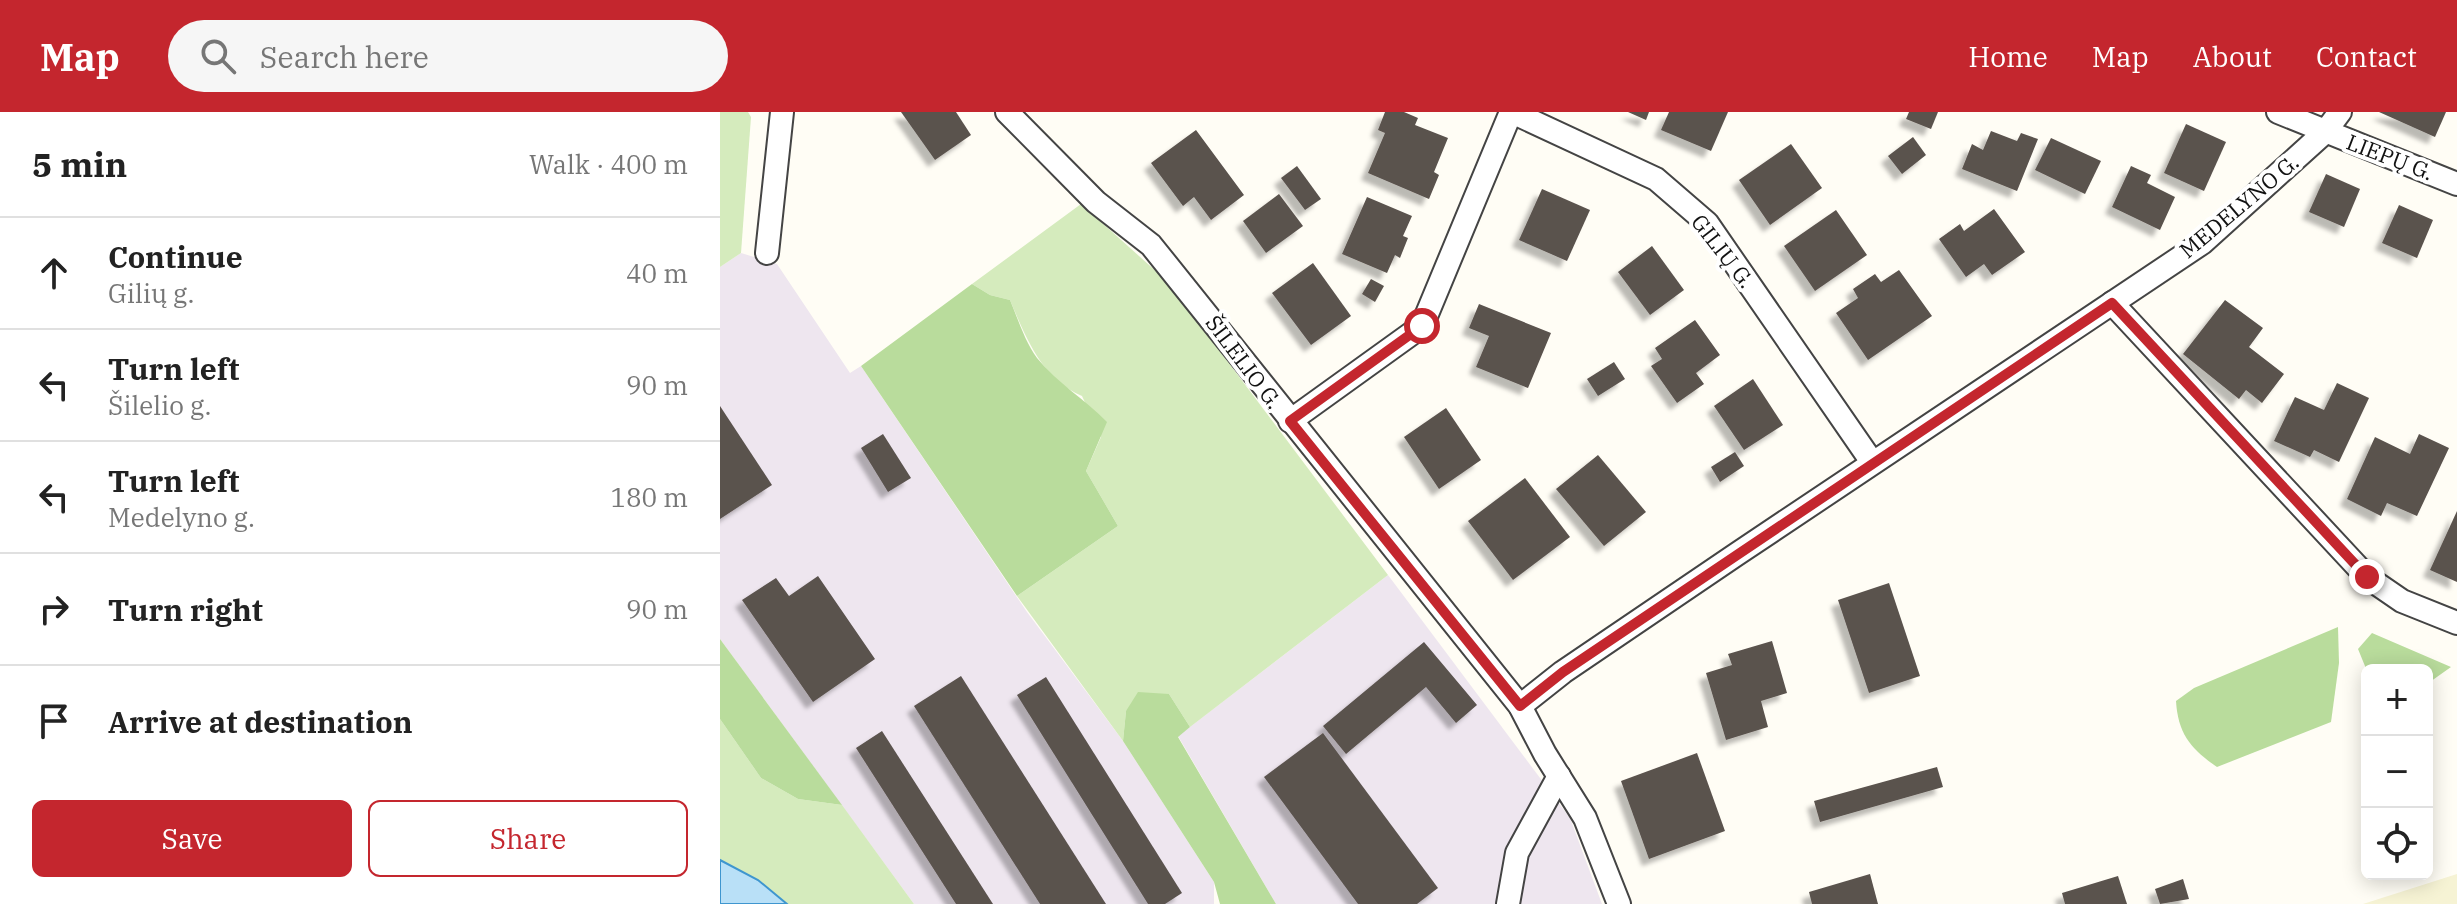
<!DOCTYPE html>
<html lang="en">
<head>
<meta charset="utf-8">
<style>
  body { margin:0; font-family:"IBM Plex Serif",serif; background:#f6f6f6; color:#222 }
  .controls { position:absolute; right:24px; bottom:24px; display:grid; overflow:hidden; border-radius:12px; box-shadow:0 4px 20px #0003 }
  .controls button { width:72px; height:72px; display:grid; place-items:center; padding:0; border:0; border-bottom:2px solid #e0e0e0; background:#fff; color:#222; font:40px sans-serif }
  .stop { position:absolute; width:24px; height:24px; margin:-18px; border:6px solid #c4262e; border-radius:50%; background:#fff }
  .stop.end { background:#c4262e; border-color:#fff; box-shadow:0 2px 8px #0008 }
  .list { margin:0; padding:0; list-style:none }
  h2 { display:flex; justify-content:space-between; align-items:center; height:104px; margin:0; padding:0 32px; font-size:34px }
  h2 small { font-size:26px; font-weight:400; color:#767676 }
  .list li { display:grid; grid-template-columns:52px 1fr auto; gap:24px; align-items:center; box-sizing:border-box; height:112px; padding:0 32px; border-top:2px solid #e0e0e0 }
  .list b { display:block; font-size:30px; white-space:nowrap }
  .list p { margin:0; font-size:26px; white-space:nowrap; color:#767676 }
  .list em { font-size:26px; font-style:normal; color:#767676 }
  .actions { display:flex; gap:16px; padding:24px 32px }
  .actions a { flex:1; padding:18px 0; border:2px solid #c4262e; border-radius:12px; text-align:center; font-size:28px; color:#c4262e }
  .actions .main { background:#c4262e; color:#fff }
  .icon { flex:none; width:44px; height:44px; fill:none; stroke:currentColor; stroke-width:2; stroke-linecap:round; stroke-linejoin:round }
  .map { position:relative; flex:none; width:1737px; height:792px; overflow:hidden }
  header { display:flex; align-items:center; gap:48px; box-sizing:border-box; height:112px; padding:0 40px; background:#c4262e; color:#fff }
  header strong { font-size:38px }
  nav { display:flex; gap:44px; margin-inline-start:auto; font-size:28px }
  .search { width:560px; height:72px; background:#f6f6f6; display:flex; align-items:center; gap:20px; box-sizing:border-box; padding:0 28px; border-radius:44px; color:#767676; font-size:30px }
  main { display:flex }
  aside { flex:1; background:#fff }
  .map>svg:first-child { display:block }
</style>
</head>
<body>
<header>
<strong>Map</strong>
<div class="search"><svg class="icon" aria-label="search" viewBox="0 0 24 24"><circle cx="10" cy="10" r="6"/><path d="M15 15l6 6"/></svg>Search here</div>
<nav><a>Home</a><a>Map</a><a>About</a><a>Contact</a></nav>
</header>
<main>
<aside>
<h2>5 min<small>Walk · 400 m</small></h2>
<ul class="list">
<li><svg class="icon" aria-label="ahead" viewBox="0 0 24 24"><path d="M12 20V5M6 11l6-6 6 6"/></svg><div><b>Continue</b><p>Gilių g.</p></div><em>40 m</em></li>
<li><svg class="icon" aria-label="left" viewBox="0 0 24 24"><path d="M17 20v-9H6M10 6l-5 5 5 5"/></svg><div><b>Turn left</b><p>Šilelio g.</p></div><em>90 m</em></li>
<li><svg class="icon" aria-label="left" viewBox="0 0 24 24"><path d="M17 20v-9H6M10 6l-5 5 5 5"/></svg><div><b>Turn left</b><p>Medelyno g.</p></div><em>180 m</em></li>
<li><svg class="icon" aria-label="right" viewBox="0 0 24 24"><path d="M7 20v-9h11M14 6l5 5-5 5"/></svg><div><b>Turn right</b></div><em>90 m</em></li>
<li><svg class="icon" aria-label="arrive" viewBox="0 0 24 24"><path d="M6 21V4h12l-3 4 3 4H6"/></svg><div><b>Arrive at destination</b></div></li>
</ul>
<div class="actions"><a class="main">Save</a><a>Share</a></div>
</aside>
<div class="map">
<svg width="1737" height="792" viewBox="0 0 1737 792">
  <defs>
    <filter id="shadow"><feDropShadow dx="-7" dy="7" stdDeviation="2" flood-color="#0004"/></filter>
  </defs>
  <rect width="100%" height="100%" fill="#fffdf5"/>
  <!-- industrial -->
  <g fill="#eee6ef">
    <path d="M21 141 57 152 130 261 141 254 307 500 403 629 494 770V792H194L0 527V155Z"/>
    <path d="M668 463 850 706 882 792H556L458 624Z"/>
  </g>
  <!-- farmland -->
  <path fill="#f6f3d4" d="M1737 762V792H1643Z"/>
  <!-- green -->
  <g fill="#d5ebbd">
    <path d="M0 0H28L31 5 21 141 0 155Z"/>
    <path d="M361 92 448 170 668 463 470 615 449 582 406 599 403 629 297 484 398 414 366 359 381 325 362 284C322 267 306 226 290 188L270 183 252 172Z"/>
    <path d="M0 607 41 666 78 687 122 693 194 792H67L38 768 0 748Z"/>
  </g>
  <!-- forest -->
  <g fill="#b9dc9c">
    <path d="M252 172 270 183 290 188C298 207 305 230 317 246 338 272 365 287 387 310L366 359 398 414 297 484 141 254Z"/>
    <path d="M1618 515 1619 551 1611 610 1497 655C1471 637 1458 622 1456 589L1474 576Z"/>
    <path d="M1652 521 1731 555 1707 572V558L1647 559 1638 537Z"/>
    <path d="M0 527 122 693 78 687 41 666 0 607Z"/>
    <path d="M418 580 449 582 470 615 458 625 556 792H500L494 770 403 629 406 599Z"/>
  </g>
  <!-- water -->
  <path fill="#b9e0f7" stroke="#3f96cf" stroke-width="2" d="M0 748 38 768 67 792H0Z"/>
  <!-- building -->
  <g fill="#5a524d" filter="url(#shadow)">
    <path d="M181 0H236L251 23 215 48Z"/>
    <path d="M665 0H684L698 6 695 13 728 26 714 60 719 63 709 87 648 61 665 21 658 18Z"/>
    <path d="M908 0H929L926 8Z"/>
    <path d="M949 0H1008L991 39 941 18Z"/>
    <path d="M1189 0H1218L1211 17 1186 7Z"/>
    <path d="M1659 0H1726L1715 25Z"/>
    <path d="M1466 12 1506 30 1484 79 1444 61Z"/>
    <path d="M476 18 524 83 491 108 474 85 463 94 431 51Z"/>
    <path d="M1271 19 1297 29 1301 21 1318 27 1297 79 1242 57 1252 32 1263 38Z"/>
    <path d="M1193 25 1206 43 1182 62 1168 44Z"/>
    <path d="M1331 26 1381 49 1365 82 1315 58Z"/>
    <path d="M1071 32 1102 76 1050 113 1019 68Z"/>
    <path d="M577 54 601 87 585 98 561 66Z"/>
    <path d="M1411 54 1431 63 1427 71 1455 85 1440 118 1392 95Z"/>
    <path d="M1606 62 1640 77 1624 115 1589 100Z"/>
    <path d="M822 77 870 98 847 149 799 128Z"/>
    <path d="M559 82 583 114 546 141 523 109Z"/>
    <path d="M647 85 692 104 683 124 688 126 680 146 675 143 667 161 622 142Z"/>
    <path d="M1679 93 1713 108 1697 146 1662 131Z"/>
    <path d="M1274 97 1305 140 1272 163 1264 152 1246 165 1219 127 1240 112 1244 119Z"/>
    <path d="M1116 98 1147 143 1095 179 1064 134Z"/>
    <path d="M932 134 964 178 930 203 898 160Z"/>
    <path d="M593 151 631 204 591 233 552 181Z"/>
    <path d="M1179 158 1212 204 1148 248 1116 201 1138 186 1133 177 1155 162 1161 170Z"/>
    <path d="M651 167 664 174 655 190 642 182Z"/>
    <path d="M1505 188 1543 216 1529 235 1564 262 1542 291 1526 278 1519 287 1463 242Z"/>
    <path d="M759 192 831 221 808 276 756 255 769 224 749 216Z"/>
    <path d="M975 208 1000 243 976 261 984 272 957 291 931 254 942 247 935 236Z"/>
    <path d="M894 250 905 267 878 284 867 267Z"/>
    <path d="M1033 267 1063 313 1024 338 994 294Z"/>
    <path d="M1617 271 1649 286 1619 350 1594 338 1590 345 1554 329 1575 285 1604 298Z"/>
    <path d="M0 294 52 373 0 407Z"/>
    <path d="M726 296 761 348 719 377 684 325Z"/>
    <path d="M163 322 191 366 168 380 141 336Z"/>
    <path d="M1699 322 1729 336 1697 404 1667 391 1661 404 1627 387 1655 325 1690 342Z"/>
    <path d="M1015 340 1024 354 1000 370 991 355Z"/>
    <path d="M878 343 926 400 884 434 836 377Z"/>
    <path d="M805 366 850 425 793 468 748 409Z"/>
    <path d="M1737 399V470L1710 458Z"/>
    <path d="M98 464 155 547 93 590 22 488 56 466 69 484Z"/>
    <path d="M1169 471 1200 564 1149 581 1118 488Z"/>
    <path d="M1052 529 1067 581 1041 589 1048 615 1006 628 986 561 1012 553 1008 542Z"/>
    <path d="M704 530 757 593 736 611 706 575 626 642 603 614Z"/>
    <path d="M241 564 386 792H320L194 594Z"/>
    <path d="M326 565 462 781 445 792H428L297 583Z"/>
    <path d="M162 619 273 792H236L136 636Z"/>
    <path d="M603 621 718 776 697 792H638L544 665Z"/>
    <path d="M977 641 1005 719 929 747 901 669Z"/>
    <path d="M1217 655 1223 675 1100 710 1094 689Z"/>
    <path d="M1150 762 1158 792H1092L1089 780Z"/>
    <path d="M1398 764 1407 792H1345L1342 781Z"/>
    <path d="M1463 767 1469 787 1440 792 1435 777Z"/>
  </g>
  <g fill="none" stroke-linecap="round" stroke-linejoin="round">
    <!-- street casing -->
    <g stroke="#444" stroke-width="26">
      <g id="street">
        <path d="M287 0 376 90 431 133 800 594 825 642 865 706 899 792"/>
        <path d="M792 0 936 67 987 111 1152 350"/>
        <path d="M1558 0 1737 72"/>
        <path d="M47 141 62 0"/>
        <path d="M1392 191 1647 465 1682 489 1737 511"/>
        <path d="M570 309 702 214 791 0"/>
        <path d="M800 594 843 560 1017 442 1482 131 1605 20 1620 0"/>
        <path d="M788 792 797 741 839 664"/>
      </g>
    </g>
    <!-- street -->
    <use href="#street" stroke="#fff" stroke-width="22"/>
  </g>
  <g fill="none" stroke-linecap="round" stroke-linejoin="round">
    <!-- route -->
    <path stroke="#c4262e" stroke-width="10" d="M702 214 570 309 800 594 843 560 1392 191 1647 465"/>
  </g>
  <g text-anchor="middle" stroke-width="8" stroke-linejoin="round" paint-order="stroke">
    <!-- street labels -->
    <g font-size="22" fill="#111" stroke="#fff">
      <text transform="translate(1670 45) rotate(21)" y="8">LIEPŲ G.</text>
      <text transform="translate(1519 94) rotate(-40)" y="8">MEDELYNO G.</text>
      <text transform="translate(1003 139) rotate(52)" y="8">GILIŲ G.</text>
      <text transform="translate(524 250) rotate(53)" y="8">ŠILELIO G.</text>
    </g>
  </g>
</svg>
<div class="controls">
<button>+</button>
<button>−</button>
<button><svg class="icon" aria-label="locate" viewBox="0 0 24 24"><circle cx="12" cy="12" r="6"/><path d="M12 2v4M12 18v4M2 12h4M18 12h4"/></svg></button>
</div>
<div class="stop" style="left:702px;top:214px"></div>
<div class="stop end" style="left:1647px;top:465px"></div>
</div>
</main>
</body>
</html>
